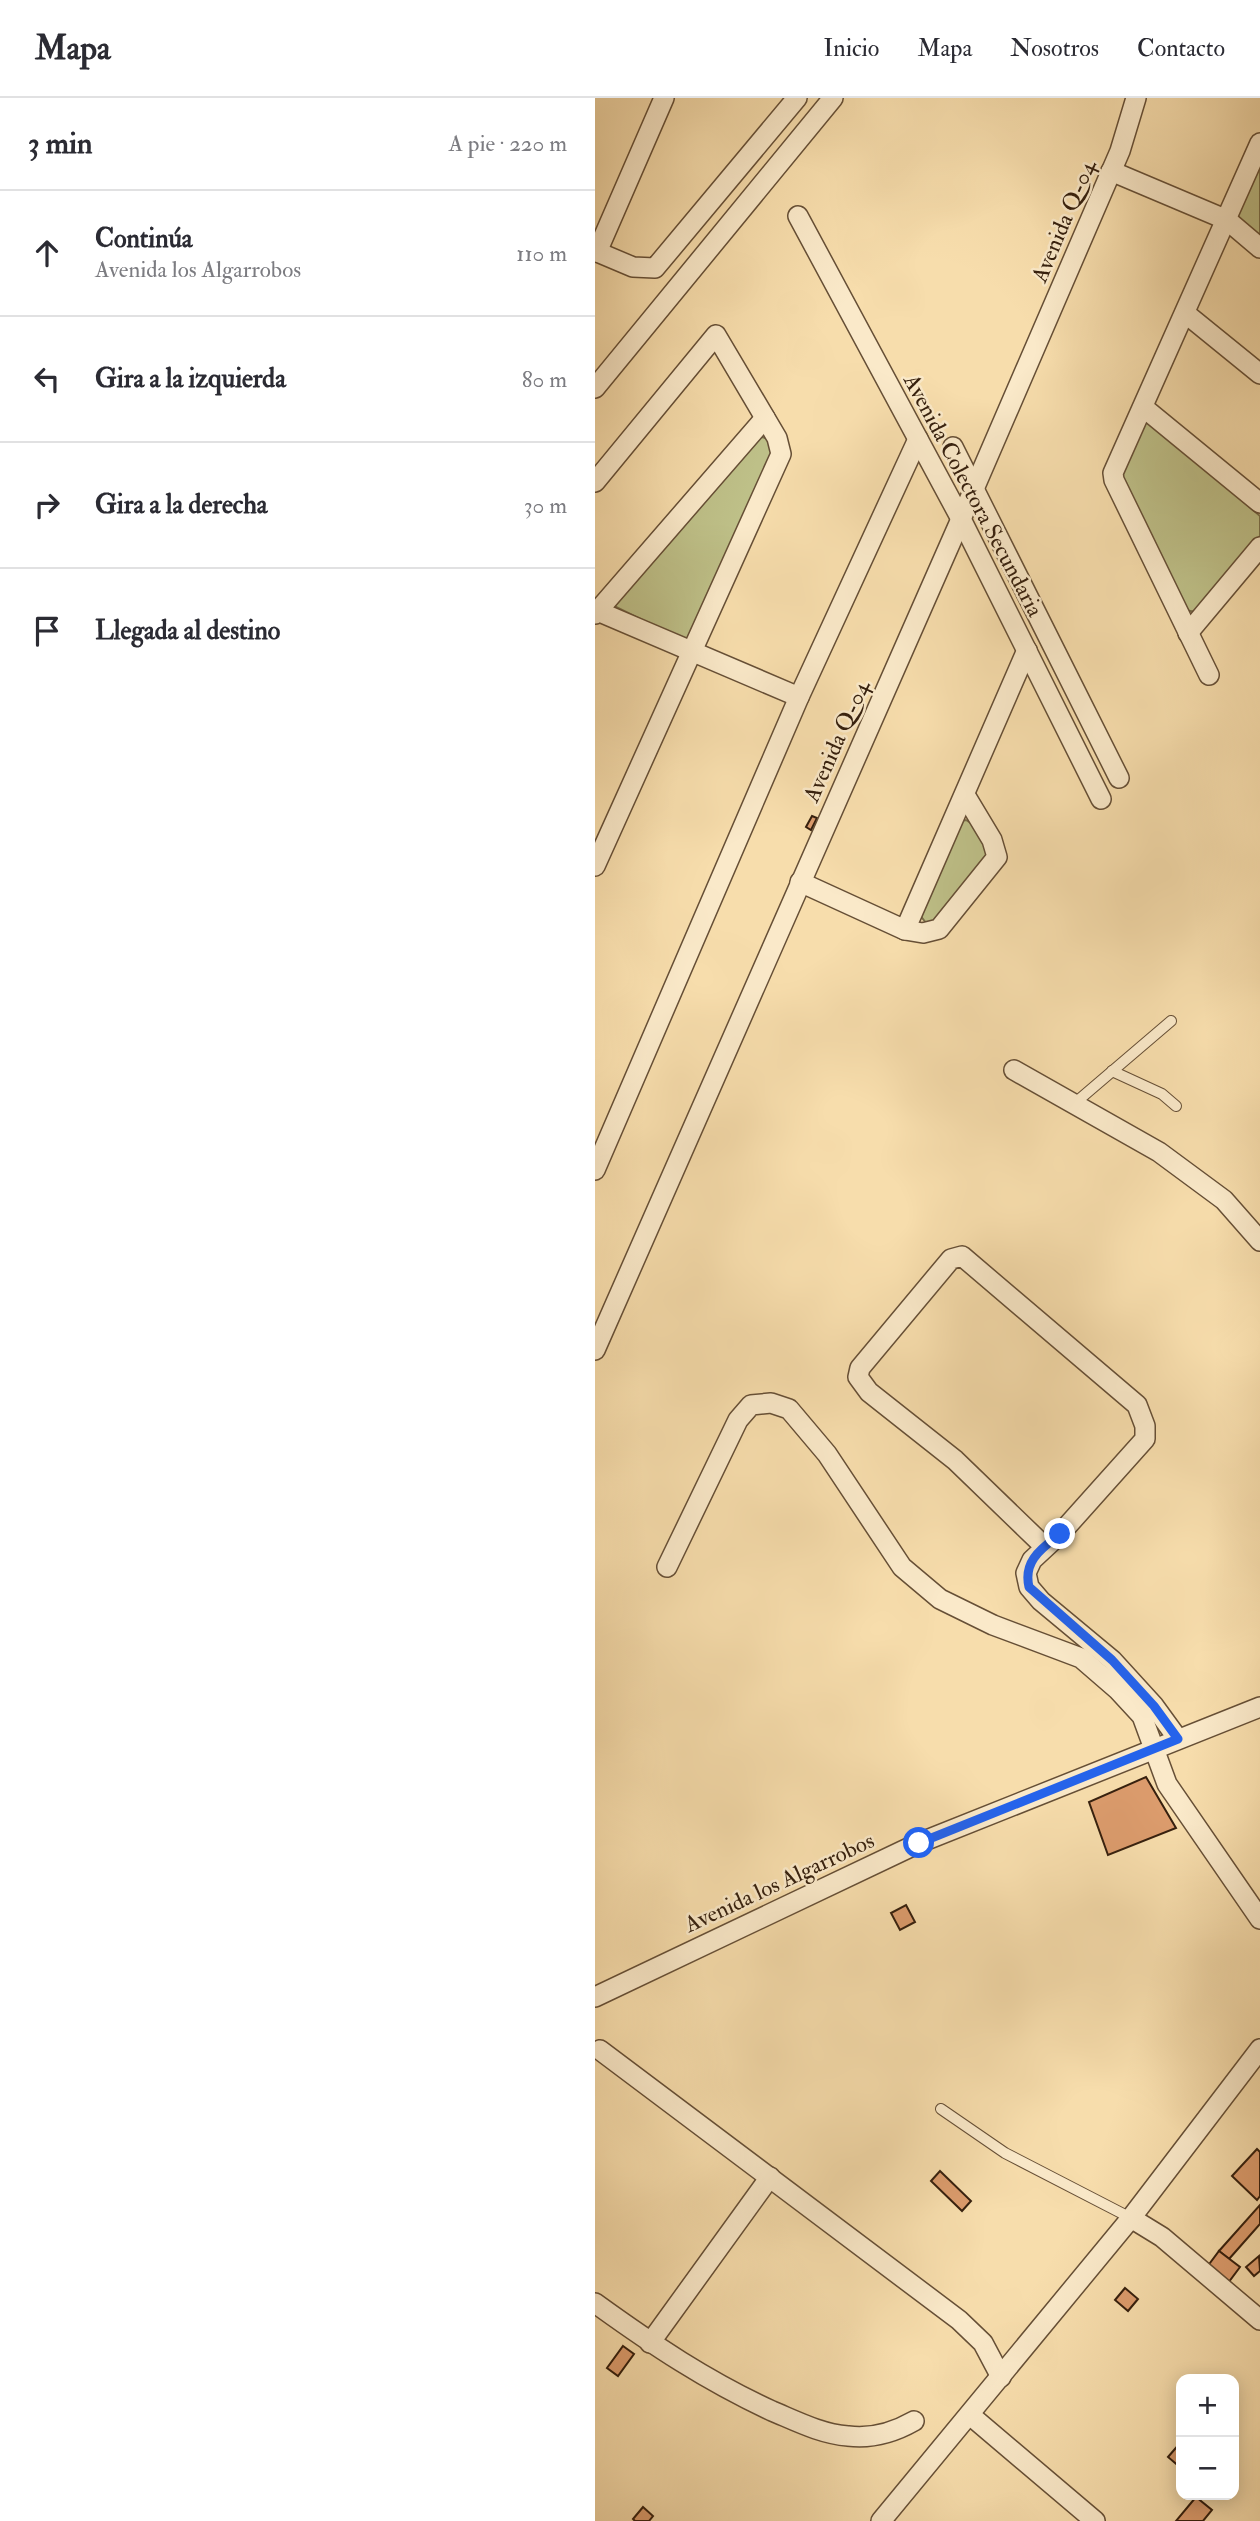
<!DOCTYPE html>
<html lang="es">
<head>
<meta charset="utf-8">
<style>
  body { margin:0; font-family:"IM FELL Double Pica",serif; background:#f2f2f3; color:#2b2b33 }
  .controls { position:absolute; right:21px; bottom:21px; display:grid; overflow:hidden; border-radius:14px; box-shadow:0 4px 18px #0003 }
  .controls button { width:63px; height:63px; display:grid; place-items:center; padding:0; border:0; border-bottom:2px solid #e1e1e2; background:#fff; color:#2b2b33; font:35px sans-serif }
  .stop { position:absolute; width:21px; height:21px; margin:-16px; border:5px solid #2563eb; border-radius:50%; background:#fff }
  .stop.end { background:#2563eb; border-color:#fff; box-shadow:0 2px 7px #0008 }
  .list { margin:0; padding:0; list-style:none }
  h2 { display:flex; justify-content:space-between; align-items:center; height:91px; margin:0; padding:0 28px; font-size:30px }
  h2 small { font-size:23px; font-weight:400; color:#7c7c81 }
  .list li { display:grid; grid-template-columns:46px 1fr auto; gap:21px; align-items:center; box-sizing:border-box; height:126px; padding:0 28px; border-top:2px solid #e1e1e2 }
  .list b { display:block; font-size:26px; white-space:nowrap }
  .list p { margin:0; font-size:23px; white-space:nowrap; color:#7c7c81 }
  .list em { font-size:23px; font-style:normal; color:#7c7c81 }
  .icon { flex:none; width:38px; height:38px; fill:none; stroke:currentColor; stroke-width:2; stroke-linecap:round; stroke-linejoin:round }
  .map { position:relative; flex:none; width:665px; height:2423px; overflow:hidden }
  header { display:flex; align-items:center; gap:42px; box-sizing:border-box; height:98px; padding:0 35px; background:#fff; border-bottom:2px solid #e1e1e2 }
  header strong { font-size:33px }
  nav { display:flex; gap:38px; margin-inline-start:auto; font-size:24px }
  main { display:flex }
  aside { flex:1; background:#fff }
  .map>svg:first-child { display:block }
</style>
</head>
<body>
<header>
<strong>Mapa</strong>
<nav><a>Inicio</a><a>Mapa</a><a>Nosotros</a><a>Contacto</a></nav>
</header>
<main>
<aside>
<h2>3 min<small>A pie · 220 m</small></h2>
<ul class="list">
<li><svg class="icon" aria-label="ahead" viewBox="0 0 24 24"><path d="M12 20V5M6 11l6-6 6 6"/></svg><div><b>Continúa</b><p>Avenida los Algarrobos</p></div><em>110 m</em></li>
<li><svg class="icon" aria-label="left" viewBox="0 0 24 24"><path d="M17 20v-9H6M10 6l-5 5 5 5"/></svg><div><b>Gira a la izquierda</b></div><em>80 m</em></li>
<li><svg class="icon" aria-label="right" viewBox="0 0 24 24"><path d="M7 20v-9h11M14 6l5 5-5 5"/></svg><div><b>Gira a la derecha</b></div><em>30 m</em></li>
<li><svg class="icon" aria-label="arrive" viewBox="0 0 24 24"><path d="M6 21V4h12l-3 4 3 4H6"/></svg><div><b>Llegada al destino</b></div></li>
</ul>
</aside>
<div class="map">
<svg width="665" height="2423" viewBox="0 0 665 2423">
  <rect width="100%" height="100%" fill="#f7ddac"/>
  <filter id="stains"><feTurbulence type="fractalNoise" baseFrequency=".00286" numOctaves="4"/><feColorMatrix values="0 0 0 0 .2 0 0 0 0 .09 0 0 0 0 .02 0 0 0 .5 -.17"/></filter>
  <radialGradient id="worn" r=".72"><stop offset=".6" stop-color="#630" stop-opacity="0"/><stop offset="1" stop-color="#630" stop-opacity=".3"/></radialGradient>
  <!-- green -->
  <g fill="#bec088" stroke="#7a704b" stroke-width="2">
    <path d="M665 60V141L641 121Z"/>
    <path d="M548 325H558L665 418V438L601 514 590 512 525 383Z"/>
    <path d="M164 338 173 341 179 355 96 540 90 543 19 508Z"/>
    <path d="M371 722 379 727 395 757 341 826H332L324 816 361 724Z"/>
  </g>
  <!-- building -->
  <g fill="#dc9c6d" stroke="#36200e" stroke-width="2">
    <path d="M217 718 222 720 216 732 211 729Z"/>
    <path d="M551 1679 581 1730 513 1757 494 1704Z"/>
    <path d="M311 1807 320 1824 305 1832 296 1815Z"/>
    <path d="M662 2051 665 2054V2098L662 2102 637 2078Z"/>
    <path d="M345 2073 376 2103 367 2113 336 2083Z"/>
    <path d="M665 2107V2126L634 2161 624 2153Z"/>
    <path d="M624 2153 645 2169 633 2185 612 2169Z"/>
    <path d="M664 2158 665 2173 659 2178 651 2169Z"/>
    <path d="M530 2190 543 2201 533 2213 520 2202Z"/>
    <path d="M28 2248 39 2256 23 2278 12 2270Z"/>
    <path d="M586 2344V2370L573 2359Z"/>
    <path d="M601 2399 617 2412 608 2423H581Z"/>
    <path d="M48 2409 58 2418 54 2423H40L38 2421Z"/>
  </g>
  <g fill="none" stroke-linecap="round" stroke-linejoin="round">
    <!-- service casing -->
    <g stroke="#664f36" stroke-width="12">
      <g id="service">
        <path d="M517 973 567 996 581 1008"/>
        <path d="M480 1005 576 923"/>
        <path d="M346 2011 410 2055 536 2120"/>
      </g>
    </g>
    <!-- minor casing -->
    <g stroke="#664f36" stroke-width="22">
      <g id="minor">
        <path d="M516 73 632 122 665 150"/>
        <path d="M203 118 366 421 506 701"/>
        <path d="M0 153 38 169 60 170 202 0"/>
        <path d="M2 154 69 0"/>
        <path d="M590 215 665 276"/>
        <path d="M0 290 238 0"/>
        <path d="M548 309 665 405"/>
        <path d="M358 349 524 680"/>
        <path d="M0 384 121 237 182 340 186 356 0 768"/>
        <path d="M0 512 204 599"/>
        <path d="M0 516 170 320"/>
        <path d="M593 535 665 449"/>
        <path d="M614 577 519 382 518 375 665 45"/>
        <path d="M205 784 310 832 328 835 344 831 402 759 397 742 370 697"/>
        <path d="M310 832 432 552"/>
        <path d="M419 972 564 1054 629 1102 665 1143"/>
        <path d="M0 1072 204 599 323 341"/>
        <path d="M0 1252 366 421 525 53 541 0"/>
        <path d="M449 1448 360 1362 274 1294 263 1279 265 1270 356 1161 367 1158 542 1307 550 1328V1341L465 1436 437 1462 431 1475 434 1489 446 1503 517 1562 559 1608 583 1641"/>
        <path d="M72 1469 143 1322 156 1307 176 1305 194 1311 232 1356 307 1469 345 1501 398 1527 486 1560 523 1592 547 1618 572 1686 665 1821"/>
        <path d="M0 1899 324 1745 665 1609"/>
        <path d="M5 1952 364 2222 388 2245 406 2279"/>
        <path d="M536 2120 567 2139 665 2222"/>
        <path d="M0 2205C58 2247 112 2283 177 2313 201 2323 226 2336 253 2338 277 2341 298 2335 319 2323"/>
        <path d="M55 2245 175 2079"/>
        <path d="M375 2317 500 2423"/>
        <path d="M286 2423 536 2120 665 1951"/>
      </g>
    </g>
    <!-- service -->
    <use href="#service" stroke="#fae9c9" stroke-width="10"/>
    <!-- minor -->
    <use href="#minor" stroke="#fae9c9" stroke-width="19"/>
  </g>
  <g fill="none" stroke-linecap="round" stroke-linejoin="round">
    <!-- route -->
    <path stroke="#2563eb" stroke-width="9" d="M324 1745 583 1641 559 1608 517 1562 434 1489C428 1463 446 1451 465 1436"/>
  </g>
  <g text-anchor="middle" stroke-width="5" stroke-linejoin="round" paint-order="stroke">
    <!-- street labels -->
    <g font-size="23" fill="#36200e" stroke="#fae9c9">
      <text transform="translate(468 123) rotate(-67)" y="8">Avenida Q-04</text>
      <text transform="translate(379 397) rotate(62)" y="8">Avenida Colectora Secundaria</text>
      <text transform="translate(241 643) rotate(-66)" y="8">Avenida Q-04</text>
      <text transform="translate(184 1784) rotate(-25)" y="8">Avenida los Algarrobos</text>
    </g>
  </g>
  <rect width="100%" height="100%" filter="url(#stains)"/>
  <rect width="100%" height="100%" fill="url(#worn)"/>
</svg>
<div class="controls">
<button>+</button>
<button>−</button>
</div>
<div class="stop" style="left:324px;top:1745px"></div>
<div class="stop end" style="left:465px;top:1436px"></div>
</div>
</main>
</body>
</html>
